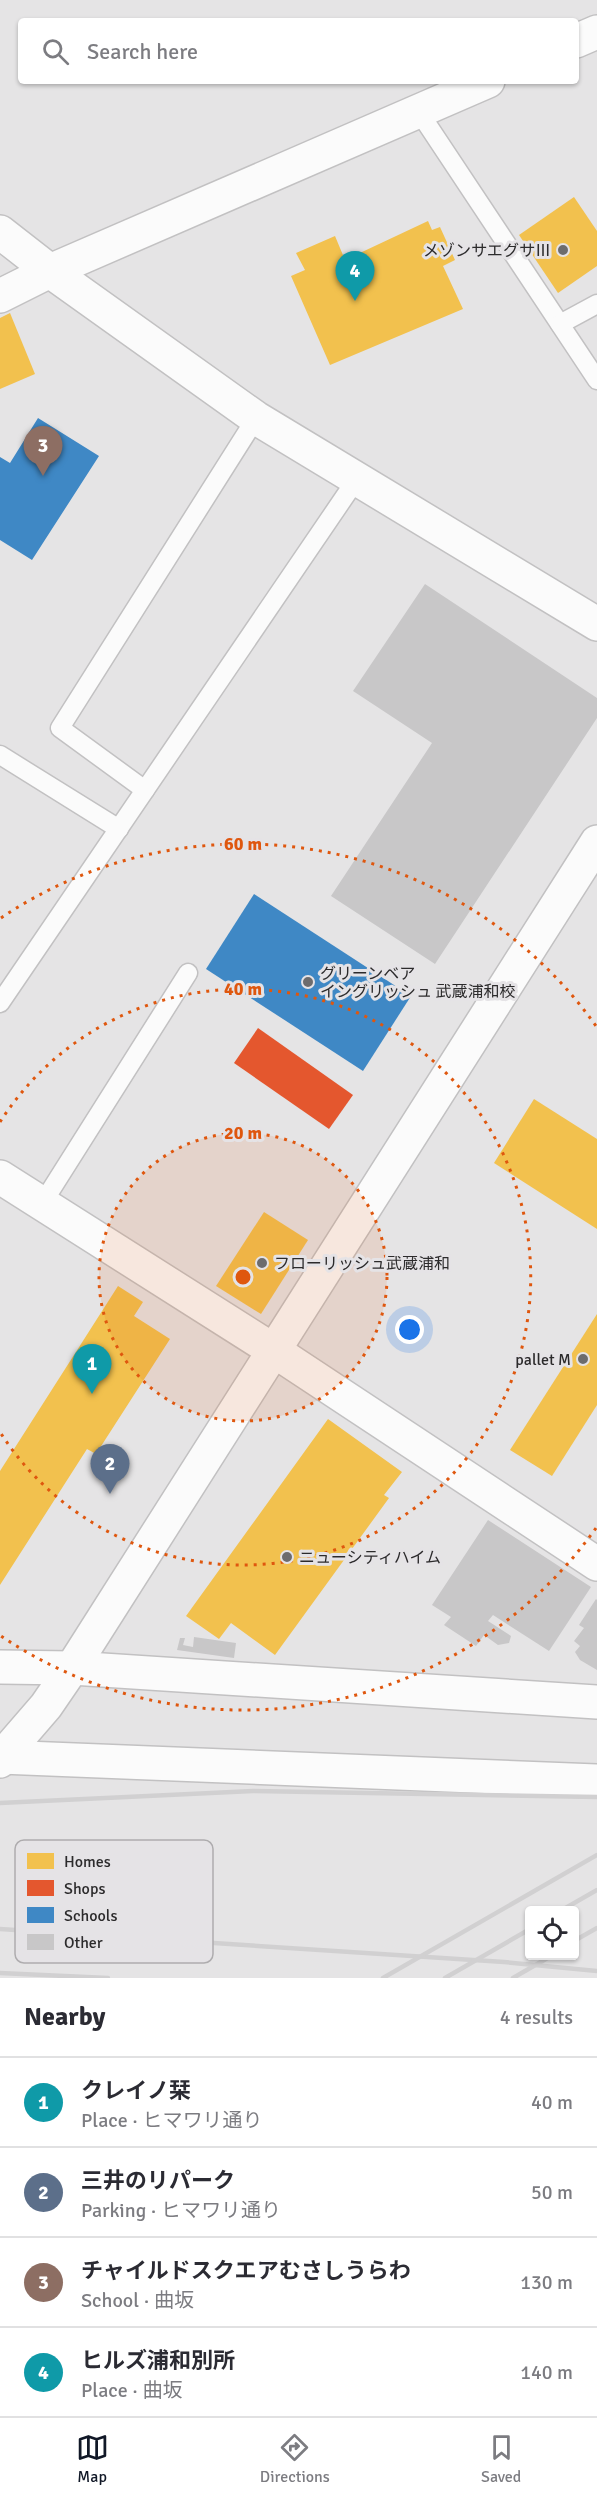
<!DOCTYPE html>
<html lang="en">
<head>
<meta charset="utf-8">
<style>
  body { margin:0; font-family:Signika,"Noto Sans JP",sans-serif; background:#f2f2f3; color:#2b2b33 }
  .controls { position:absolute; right:18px; bottom:18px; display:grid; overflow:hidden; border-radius:6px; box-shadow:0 2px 4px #0004 }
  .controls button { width:54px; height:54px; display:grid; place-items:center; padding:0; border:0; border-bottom:2px solid #e1e1e2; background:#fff; color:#2b2b33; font:30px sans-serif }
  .you { position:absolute; left:410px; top:1330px; width:21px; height:21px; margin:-15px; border:4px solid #fff; border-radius:50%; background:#1a73e8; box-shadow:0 0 0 9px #1a73e833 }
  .badge { display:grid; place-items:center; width:39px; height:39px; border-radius:50%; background:#111827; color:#fff; font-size:20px; font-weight:700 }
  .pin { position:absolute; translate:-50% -50px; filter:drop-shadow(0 2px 3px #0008) }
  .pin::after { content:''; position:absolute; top:32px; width:21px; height:18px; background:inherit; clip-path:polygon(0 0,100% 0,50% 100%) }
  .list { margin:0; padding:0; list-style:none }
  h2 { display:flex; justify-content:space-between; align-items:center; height:78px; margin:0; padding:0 24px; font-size:26px }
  h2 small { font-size:20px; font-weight:400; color:#7c7c81 }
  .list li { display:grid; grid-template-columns:39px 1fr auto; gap:18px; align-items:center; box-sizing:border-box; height:90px; padding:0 24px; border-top:2px solid #e1e1e2 }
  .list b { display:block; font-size:22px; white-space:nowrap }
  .list p { margin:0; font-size:20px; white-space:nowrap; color:#7c7c81 }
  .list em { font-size:20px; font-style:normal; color:#7c7c81 }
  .icon { flex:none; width:33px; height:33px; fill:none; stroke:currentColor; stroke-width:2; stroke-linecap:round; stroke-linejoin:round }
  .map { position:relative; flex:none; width:597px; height:1978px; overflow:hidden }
  .search { position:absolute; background:#fff; box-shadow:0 2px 4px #0004; left:18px; right:18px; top:18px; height:66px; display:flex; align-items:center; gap:15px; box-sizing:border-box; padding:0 21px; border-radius:6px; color:#7c7c81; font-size:22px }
  .sheet { height:438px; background:#fff }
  nav { display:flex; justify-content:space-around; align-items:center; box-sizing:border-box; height:84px; border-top:2px solid #e1e1e2; background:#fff; font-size:16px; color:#7c7c81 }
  nav a { display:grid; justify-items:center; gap:3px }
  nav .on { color:#111827 }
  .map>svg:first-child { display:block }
</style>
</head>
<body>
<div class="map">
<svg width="597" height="1978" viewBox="0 0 597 1978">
  <rect width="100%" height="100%" fill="#e5e4e5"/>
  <!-- homes -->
  <g fill="#f2c14e">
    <path d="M574 197 597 231V266L558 293 519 235Z"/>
    <path d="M428 221 432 230 440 227 455 260 443 266 463 309 330 365 291 276 305 270 296 253 335 236 345 260Z"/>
    <path d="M10 313 35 374 0 389V318Z"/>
    <path d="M534 1099 597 1139V1229L494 1163Z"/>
    <path d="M264 1212 308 1240 261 1314 216 1286Z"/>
    <path d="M118 1286 143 1302 134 1316 170 1339 96 1454 87 1449 0 1585V1471Z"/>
    <path d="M597 1314V1405L552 1476 510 1450Z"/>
    <path d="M328 1419 402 1472 384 1495 389 1498 275 1655 231 1623 219 1639 186 1616Z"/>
  </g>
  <!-- shops -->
  <path fill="#e4572e" d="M258 1028 353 1095 329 1129 234 1063Z"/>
  <!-- schools -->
  <g fill="#3f88c5">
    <path d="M38 418 99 456 32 560 0 540V457L10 463Z"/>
    <path d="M254 894 411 996 363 1071 206 969Z"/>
  </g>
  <!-- building -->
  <g fill="#c8c7c8">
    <path d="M425 584 597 698V718L435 964 331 896 432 743 353 691Z"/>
    <path d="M488 1520 591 1587 549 1651 493 1615 488 1621 511 1636 509 1643 498 1645 484 1635 476 1646 444 1625 451 1617 432 1605Z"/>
    <path d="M596 1599 597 1600V1670L580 1660 575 1652 580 1646 574 1641 584 1628 579 1625Z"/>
    <path d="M194 1637 236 1643 234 1658 177 1650 180 1638H185L183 1645 193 1647Z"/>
  </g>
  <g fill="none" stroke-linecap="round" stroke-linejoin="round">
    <!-- service casing -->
    <g stroke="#c2c1c2" stroke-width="21">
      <g id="service">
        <path d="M419 112 597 380"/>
        <path d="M560 324 597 304"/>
        <path d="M0 755 119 829"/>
        <path d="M145 790 60 728 256 418"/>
        <path d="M0 1003 356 480"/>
        <path d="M42 1204 188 973"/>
      </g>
    </g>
    <!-- minor casing -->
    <g stroke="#c2c1c2" stroke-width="36">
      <g id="minor">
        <path d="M0 232 50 271 256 418 597 624"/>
        <path d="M0 1177 276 1352 597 1564"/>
        <path d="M0 1667 72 1668 597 1702"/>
        <path d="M0 1757 597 1781"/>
        <path d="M2 1757 46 1706 72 1668 597 842"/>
      </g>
    </g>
    <!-- tertiary casing -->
    <g stroke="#c2c1c2" stroke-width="36">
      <g id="tertiary">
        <path d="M576 41 597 32"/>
        <path d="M0 296 50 271 488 81"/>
        <path d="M0 1761 2 1757"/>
      </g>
    </g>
    <!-- service -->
    <use href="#service" stroke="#fbfbfb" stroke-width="18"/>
    <!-- minor -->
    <use href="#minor" stroke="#fbfbfb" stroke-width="33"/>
    <!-- tertiary -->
    <use href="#tertiary" stroke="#fbfbfb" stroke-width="33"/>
    <!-- rail -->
    <g stroke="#d1d0d1" stroke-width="4.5">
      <path d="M0 1803 253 1791 597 1797"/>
      <path d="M562 1910 597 1890"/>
      <path d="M0 1929 504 1962 597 1971"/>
      <path d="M574 1941 597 1928"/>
      <path d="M0 1973 108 1978"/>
      <path d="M383 1978 597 1855"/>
      <path d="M445 1978 530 1929"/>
      <path d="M513 1978 551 1956"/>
    </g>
  </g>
  <!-- distance rings -->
  <circle cx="243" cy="1277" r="144" fill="#df570e" fill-opacity=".12"/>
  <g fill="none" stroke="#df570e" stroke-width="3" stroke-dasharray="3 6">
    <circle cx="243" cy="1277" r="144"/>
    <path d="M0 1122A288 288 0 1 1 0 1432"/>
    <path d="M596 1528A433 433 0 0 1 1 1636M1 918A433 433 0 0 1 596 1026"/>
  </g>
  <!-- markers -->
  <g fill="#6d6c6d" stroke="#e5e3e6" stroke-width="2">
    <circle cx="563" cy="250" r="6"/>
    <circle cx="308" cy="982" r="6"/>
    <circle cx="262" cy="1263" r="6"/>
    <circle cx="583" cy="1359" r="6"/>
    <circle cx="287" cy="1557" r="6"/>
  </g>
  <g text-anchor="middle" stroke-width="6" stroke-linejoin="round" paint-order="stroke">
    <!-- poi labels -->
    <g font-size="16" fill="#2c2b2c" stroke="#e5e3e6" text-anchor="start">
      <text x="551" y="256" text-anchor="end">メゾンサエグサⅢ</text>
      <text x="320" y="979">グリーンベア<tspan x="320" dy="18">イングリッシュ 武蔵浦和校</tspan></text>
      <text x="274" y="1269">フローリッシュ武蔵浦和</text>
      <text x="571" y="1365" text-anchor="end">pallet M</text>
      <text x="299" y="1563">ニューシティハイム</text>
    </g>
  </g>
  <!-- legend -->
  <rect x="15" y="1840" width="198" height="123" rx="9" fill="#e5e3e6" stroke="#aeacae" stroke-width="1.5"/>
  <rect x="27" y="1853" width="27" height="16" fill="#f2c14e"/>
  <rect x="27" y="1880" width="27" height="16" fill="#e4572e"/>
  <rect x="27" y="1907" width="27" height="16" fill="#3f88c5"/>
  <rect x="27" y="1934" width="27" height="16" fill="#c8c7c8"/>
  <g font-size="16" fill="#2c2b2c">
    <text x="64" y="1867">Homes</text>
    <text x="64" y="1894">Shops</text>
    <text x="64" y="1921">Schools</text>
    <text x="64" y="1948">Other</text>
  </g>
  <circle cx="243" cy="1277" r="9" fill="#df570e" stroke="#e5e3e6" stroke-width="3"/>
  <g font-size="18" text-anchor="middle" font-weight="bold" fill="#df570e" stroke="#e5e3e6" stroke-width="6" stroke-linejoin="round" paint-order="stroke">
    <text x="243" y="850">60 m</text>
    <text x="243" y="995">40 m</text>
    <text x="243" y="1139">20 m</text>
  </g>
</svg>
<div class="controls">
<button><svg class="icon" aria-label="locate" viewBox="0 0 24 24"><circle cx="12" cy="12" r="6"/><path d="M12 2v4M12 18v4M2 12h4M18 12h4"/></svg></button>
</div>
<div class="you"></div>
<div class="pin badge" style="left:92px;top:1394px;background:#0f9aa8">1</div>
<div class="pin badge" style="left:110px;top:1494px;background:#5c6f8a">2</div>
<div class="pin badge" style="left:43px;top:476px;background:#8d6e63">3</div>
<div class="pin badge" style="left:355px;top:301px;background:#0f9aa8">4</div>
<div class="search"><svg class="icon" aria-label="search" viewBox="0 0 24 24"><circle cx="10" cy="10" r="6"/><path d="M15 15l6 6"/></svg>Search here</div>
</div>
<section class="sheet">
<h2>Nearby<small>4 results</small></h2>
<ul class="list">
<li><span class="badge" style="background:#0f9aa8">1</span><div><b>クレイノ栞</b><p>Place · ヒマワリ通り</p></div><em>40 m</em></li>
<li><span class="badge" style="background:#5c6f8a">2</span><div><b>三井のリパーク</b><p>Parking · ヒマワリ通り</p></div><em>50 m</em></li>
<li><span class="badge" style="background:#8d6e63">3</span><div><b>チャイルドスクエアむさしうらわ</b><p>School · 曲坂</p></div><em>130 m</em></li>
<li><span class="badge" style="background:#0f9aa8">4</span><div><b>ヒルズ浦和別所</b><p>Place · 曲坂</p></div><em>140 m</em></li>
</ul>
</section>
<nav>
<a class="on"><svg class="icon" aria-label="map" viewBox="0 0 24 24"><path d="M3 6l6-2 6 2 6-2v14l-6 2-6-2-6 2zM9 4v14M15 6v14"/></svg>Map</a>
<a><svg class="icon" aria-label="directions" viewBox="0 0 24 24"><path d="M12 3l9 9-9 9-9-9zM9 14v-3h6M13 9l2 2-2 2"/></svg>Directions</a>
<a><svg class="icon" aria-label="saved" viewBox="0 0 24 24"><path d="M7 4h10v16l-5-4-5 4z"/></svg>Saved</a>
</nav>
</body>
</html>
